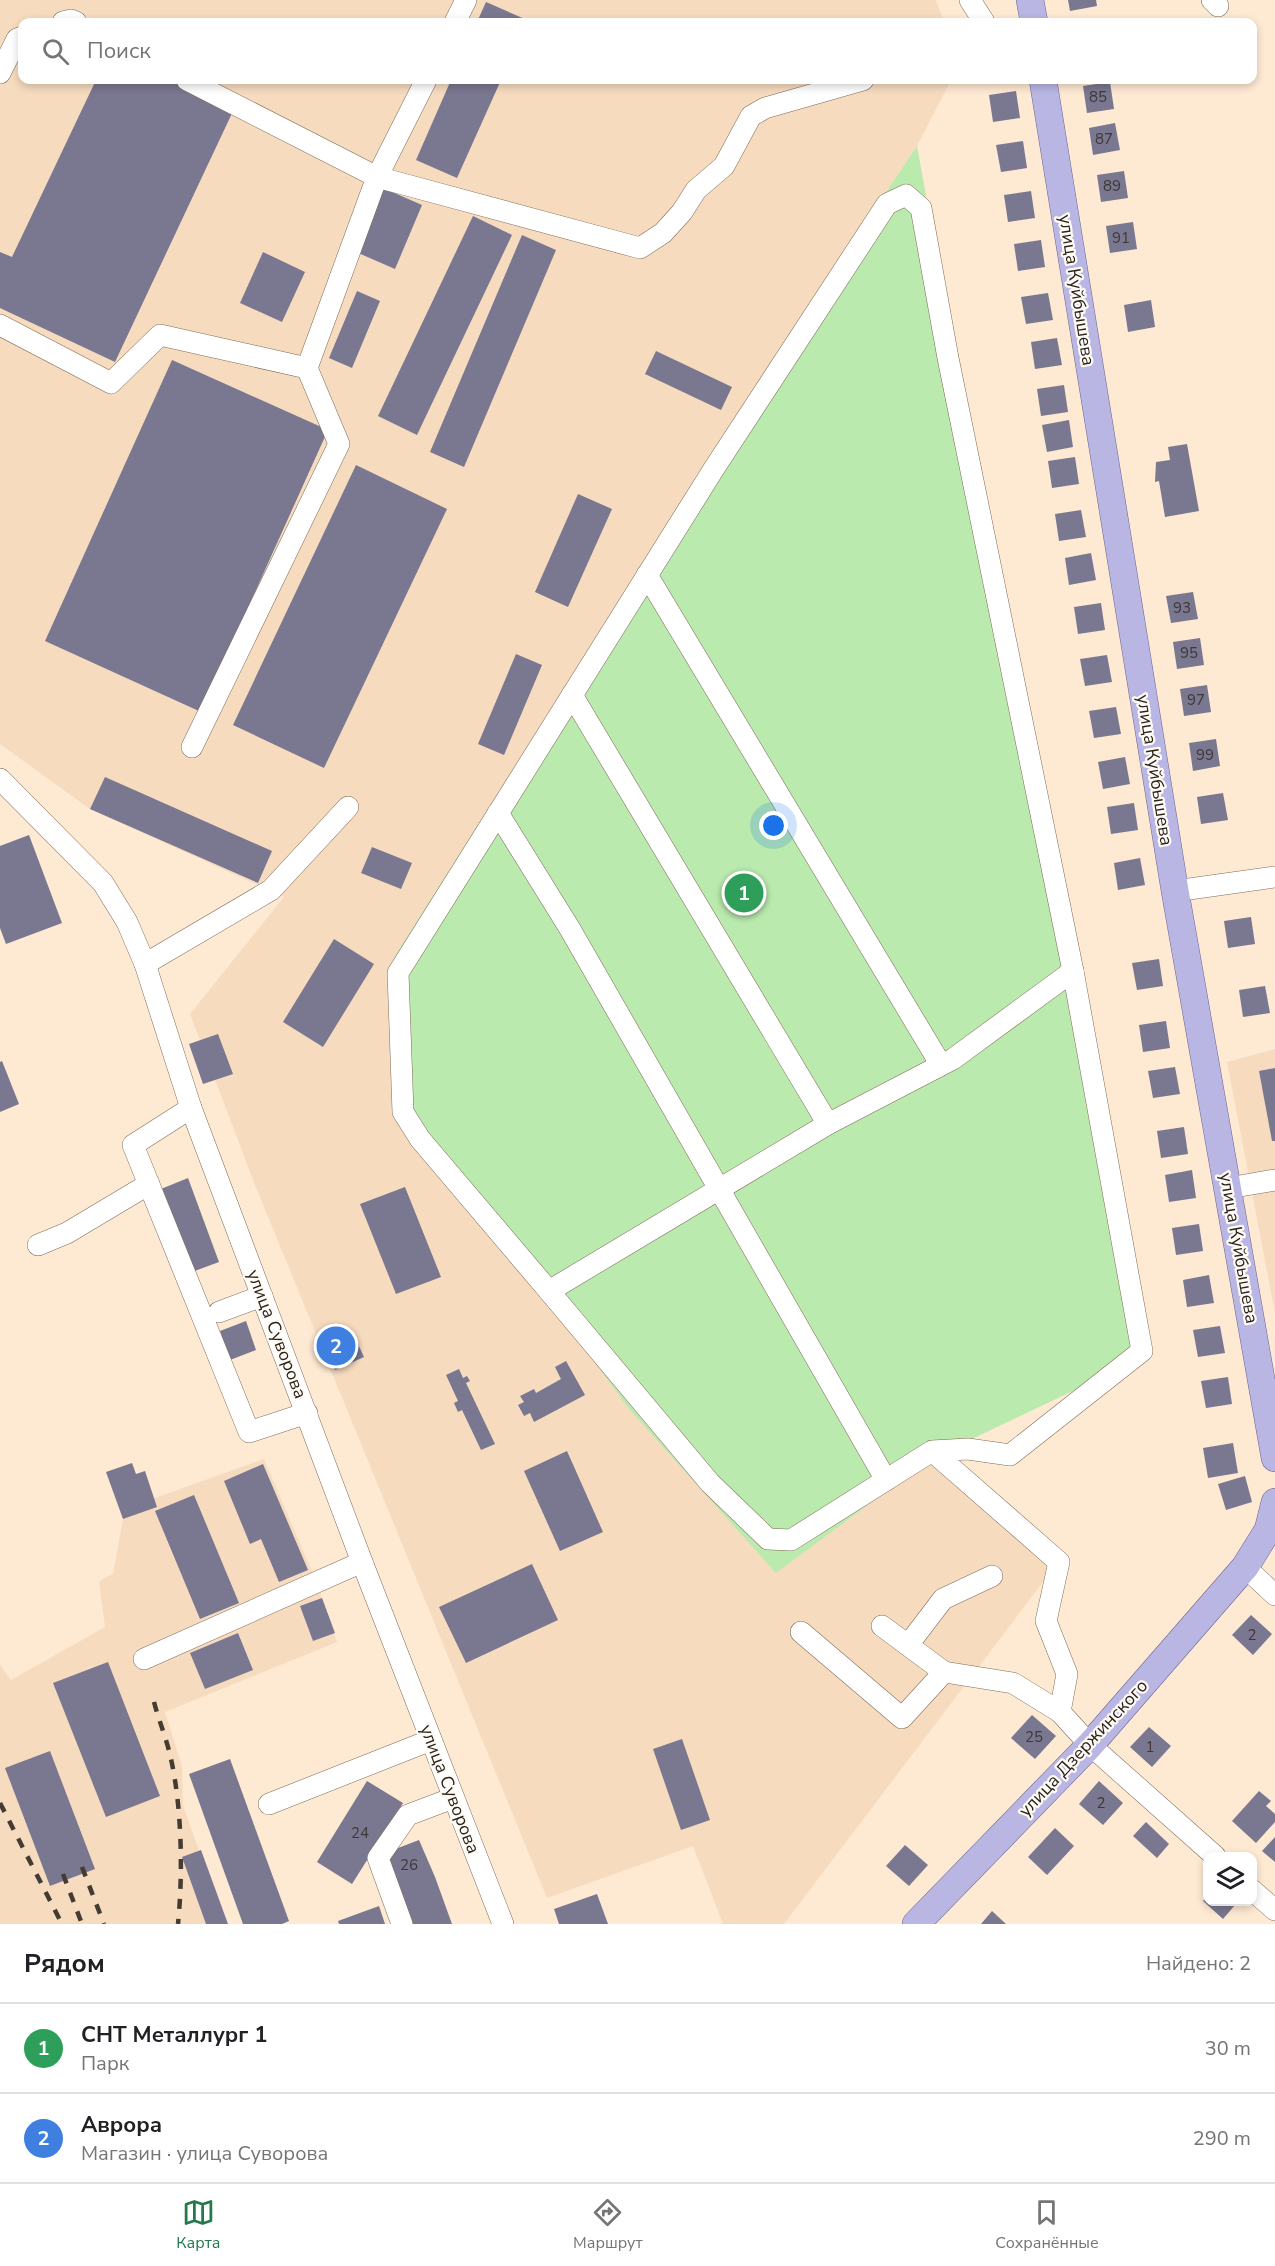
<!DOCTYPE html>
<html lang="ru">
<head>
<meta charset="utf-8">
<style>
  body { margin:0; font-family:"Nunito Sans",sans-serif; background:#f6f6f6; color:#202124 }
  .controls { position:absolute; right:18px; bottom:18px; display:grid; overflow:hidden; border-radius:12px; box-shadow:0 3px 9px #0003 }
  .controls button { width:54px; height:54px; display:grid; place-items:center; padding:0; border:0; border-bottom:2px solid #e0e0e0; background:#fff; color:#202124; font:30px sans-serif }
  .you { position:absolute; left:774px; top:826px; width:21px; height:21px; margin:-15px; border:4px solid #fff; border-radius:50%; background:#1a73e8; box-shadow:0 0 0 9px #1a73e833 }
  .badge { display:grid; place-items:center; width:39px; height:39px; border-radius:50%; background:#21794c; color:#fff; font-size:20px; font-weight:700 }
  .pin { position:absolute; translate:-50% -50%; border:3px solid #fff; box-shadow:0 2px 6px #0006 }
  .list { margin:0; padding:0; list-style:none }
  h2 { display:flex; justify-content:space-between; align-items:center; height:78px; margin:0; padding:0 24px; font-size:26px }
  h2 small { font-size:20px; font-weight:400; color:#757577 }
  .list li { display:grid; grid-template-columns:39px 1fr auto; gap:18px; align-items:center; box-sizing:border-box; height:90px; padding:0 24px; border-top:2px solid #e0e0e0 }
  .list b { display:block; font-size:22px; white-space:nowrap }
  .list p { margin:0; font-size:20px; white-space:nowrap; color:#757577 }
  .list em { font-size:20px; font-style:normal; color:#757577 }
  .icon { flex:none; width:33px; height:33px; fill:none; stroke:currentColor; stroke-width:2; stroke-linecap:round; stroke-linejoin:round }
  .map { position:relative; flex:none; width:1275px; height:1924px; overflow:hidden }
  .search { position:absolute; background:#fff; box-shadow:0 3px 9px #0003; left:18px; right:18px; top:18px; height:66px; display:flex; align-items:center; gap:15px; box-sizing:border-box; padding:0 21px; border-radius:12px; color:#757577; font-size:22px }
  .sheet { height:258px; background:#fff }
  nav { display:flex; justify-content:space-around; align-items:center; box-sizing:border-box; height:84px; border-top:2px solid #e0e0e0; background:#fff; font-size:16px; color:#757577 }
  nav a { display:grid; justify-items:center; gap:3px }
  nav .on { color:#21794c }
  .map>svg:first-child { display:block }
</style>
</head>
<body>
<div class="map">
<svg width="1275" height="1924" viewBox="0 0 1275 1924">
  <rect width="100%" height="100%" fill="#fee9d3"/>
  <!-- built -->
  <g fill="#f6dbbf">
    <path d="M0 0H936L944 22H22V80H951L917 146 756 386 396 954 388 987 508 1244 777 1572 930 1459 1055 1566 784 1924H723L693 1846 547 1898 255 1185 190 1014 284 897 90 809 0 744Z"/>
    <path d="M1275 1049V1313L1227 1062Z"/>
    <path d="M264 1459 316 1581 337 1642 165 1712 182 1767 183 1805 225 1924H0V1665L11 1680 105 1627 99 1581 113 1574 123 1519 138 1504Z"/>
  </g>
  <!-- green -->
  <path fill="#baeaae" d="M917 146 1138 1360 930 1459 776 1573 629 1409 508 1244 397 1124 388 987 396 954 756 386Z"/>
  <!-- building -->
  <g fill="#7a7790">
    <path d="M1068 0H1096L1097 6 1070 11Z"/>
    <path d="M486 2 527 20 526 22H477Z"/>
    <path d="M96 80H171L234 109 115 362 0 308V252L12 257Z"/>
    <path d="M451 80H501L457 178 416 160Z"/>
    <path d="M1110 82 1114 109 1087 113 1083 86Z"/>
    <path d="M1016 91 1020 118 993 122 989 95Z"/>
    <path d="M1115 123 1120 150 1093 155 1089 128Z"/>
    <path d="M1023 141 1027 168 1001 172 996 145Z"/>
    <path d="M1124 171 1128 198 1101 202 1097 175Z"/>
    <path d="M383 188 422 205 395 269 356 252Z"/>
    <path d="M1031 191 1035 218 1008 222 1004 195Z"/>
    <path d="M473 216 512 235 417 435 378 416Z"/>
    <path d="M1133 222 1137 249 1110 253 1106 226Z"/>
    <path d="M522 235 556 250 464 467 430 452Z"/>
    <path d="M1041 240 1045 267 1018 271 1014 244Z"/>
    <path d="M263 252 305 272 282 322 240 303Z"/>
    <path d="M357 291 380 301 352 368 329 358Z"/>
    <path d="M1048 293 1053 320 1026 324 1021 297Z"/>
    <path d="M1151 300 1155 327 1128 332 1124 305Z"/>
    <path d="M1057 338 1062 365 1035 369 1031 342Z"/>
    <path d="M656 351 732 387 721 410 645 374Z"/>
    <path d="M172 360 328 430 201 712 45 641Z"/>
    <path d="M1064 385 1068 412 1041 416 1037 389Z"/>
    <path d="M1069 420 1073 447 1047 452 1042 425Z"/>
    <path d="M1187 444 1199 511 1165 517 1159 481 1155 482 1156 462 1170 460 1168 447Z"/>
    <path d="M1075 457 1079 484 1052 488 1048 461Z"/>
    <path d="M356 465 447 509 324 768 233 725Z"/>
    <path d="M578 494 612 509 568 607 535 592Z"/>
    <path d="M1081 510 1086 537 1059 541 1055 514Z"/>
    <path d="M1091 553 1096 580 1069 585 1065 558Z"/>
    <path d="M1193 592 1198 619 1171 623 1166 596Z"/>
    <path d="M1101 603 1105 630 1078 634 1074 607Z"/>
    <path d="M1200 638 1204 665 1177 669 1173 642Z"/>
    <path d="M516 654 542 665 504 755 478 744Z"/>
    <path d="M1107 655 1112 682 1085 686 1080 659Z"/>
    <path d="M1207 685 1211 712 1184 716 1180 689Z"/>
    <path d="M1116 707 1121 734 1094 738 1089 711Z"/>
    <path d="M1216 739 1220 766 1193 771 1189 743Z"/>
    <path d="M1125 757 1130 784 1103 789 1098 762Z"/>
    <path d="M105 777 272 851 258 883 90 809Z"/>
    <path d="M1223 793 1228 820 1201 824 1197 797Z"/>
    <path d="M1134 803 1138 830 1111 834 1107 807Z"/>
    <path d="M29 835 62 923 6 944 0 928V846Z"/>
    <path d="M372 847 412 863 401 889 361 873Z"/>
    <path d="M1140 858 1145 885 1118 890 1114 863Z"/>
    <path d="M1251 917 1255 944 1228 948 1224 921Z"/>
    <path d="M334 939 374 964 323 1047 283 1022Z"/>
    <path d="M1159 959 1163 986 1137 990 1132 963Z"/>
    <path d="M1265 986 1270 1013 1243 1017 1239 990Z"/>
    <path d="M1166 1021 1170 1048 1143 1052 1139 1025Z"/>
    <path d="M218 1034 233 1074 203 1084 189 1044Z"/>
    <path d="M2 1061 19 1104 0 1112V1062Z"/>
    <path d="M1175 1067 1180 1094 1153 1098 1148 1071Z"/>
    <path d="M1275 1068V1141H1272L1259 1071Z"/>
    <path d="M1184 1127 1188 1154 1161 1158 1157 1131Z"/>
    <path d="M1192 1170 1196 1198 1169 1202 1165 1175Z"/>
    <path d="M188 1178 219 1262 192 1272 161 1189Z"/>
    <path d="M405 1187 441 1277 396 1294 360 1204Z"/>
    <path d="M1199 1224 1203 1251 1176 1255 1172 1228Z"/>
    <path d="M1209 1275 1214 1303 1187 1307 1183 1280Z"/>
    <path d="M246 1321 256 1350 230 1360 220 1331Z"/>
    <path d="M1220 1326 1225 1353 1198 1357 1193 1330Z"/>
    <path d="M351 1329 364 1357 335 1370 322 1343Z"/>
    <path d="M566 1361 585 1395 534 1422 530 1413 524 1416 518 1405 524 1402 520 1396 534 1389 536 1393 561 1379 555 1367Z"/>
    <path d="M459 1369 463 1378 467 1376 470 1381 466 1383 495 1444 481 1450 462 1410 458 1412 454 1403 458 1401 446 1375Z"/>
    <path d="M1228 1377 1232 1404 1206 1408 1201 1381Z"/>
    <path d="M1233 1443 1238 1473 1208 1478 1203 1448Z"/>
    <path d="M567 1451 603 1532 560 1551 524 1471Z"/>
    <path d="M132 1463 136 1474 145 1471 157 1507 123 1519 106 1472Z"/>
    <path d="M263 1464 308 1570 279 1582 261 1539 250 1544 224 1481Z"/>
    <path d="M1245 1476 1252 1502 1226 1510 1218 1484Z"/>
    <path d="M194 1495 239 1603 200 1619 155 1511Z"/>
    <path d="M532 1564 558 1620 466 1663 439 1607Z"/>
    <path d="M322 1598 335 1633 313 1641 300 1606Z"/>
    <path d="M1251 1615 1272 1634 1253 1655 1232 1635Z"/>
    <path d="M238 1633 253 1670 205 1689 190 1653Z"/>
    <path d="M108 1662 160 1796 106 1817 53 1683Z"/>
    <path d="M1032 1715 1056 1736 1035 1759 1011 1738Z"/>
    <path d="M1149 1727 1171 1746 1152 1767 1130 1747Z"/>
    <path d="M682 1739 710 1820 681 1830 653 1749Z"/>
    <path d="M50 1751 95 1869 50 1886 5 1768Z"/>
    <path d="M230 1759 289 1921 282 1924H243L189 1774Z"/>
    <path d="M367 1781 403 1803 352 1884 317 1862Z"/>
    <path d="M1099 1781 1123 1803 1103 1825 1079 1804Z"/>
    <path d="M1259 1791 1271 1801 1266 1806 1275 1814V1822L1256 1843 1232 1821Z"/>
    <path d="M1146 1822 1169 1844 1157 1858 1133 1836Z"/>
    <path d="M1055 1828 1074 1846 1047 1875 1028 1857Z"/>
    <path d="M1275 1837V1862L1262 1851Z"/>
    <path d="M419 1840 435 1877 452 1924H407L385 1853Z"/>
    <path d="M905 1845 928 1865 909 1886 886 1866Z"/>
    <path d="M201 1850 228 1924H206L182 1857Z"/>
    <path d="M597 1894 608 1924H559L554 1909Z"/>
    <path d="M1208 1896V1902H1231L1235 1905 1223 1919 1203 1901Z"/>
    <path d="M379 1906 385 1924H339L338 1921Z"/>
    <path d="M992 1911 1006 1924H981Z"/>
  </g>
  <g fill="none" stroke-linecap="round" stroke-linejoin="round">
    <!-- minor casing -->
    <g stroke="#7e6c58" stroke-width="22">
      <g id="minor">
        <path d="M970 0 984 22"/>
        <path d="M1212 0 1218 6"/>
        <path d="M63 22 71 20 76 22"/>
        <path d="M455 22 466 0"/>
        <path d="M0 73 17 39 22 37"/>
        <path d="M187 80 377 177 307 368 339 444 192 747"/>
        <path d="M426 80 377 177 640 248 663 233 682 212 696 190 724 166 751 116 765 108 863 80"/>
        <path d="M0 325 111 383 160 335 307 368"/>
        <path d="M647 575 941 1065"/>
        <path d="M572 695 828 1124"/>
        <path d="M0 779 103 883 127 922 145 964 191 1108 362 1562 503 1924"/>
        <path d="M498 813 570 929 886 1480"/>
        <path d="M1175 891 1275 877"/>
        <path d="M145 964 271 890 348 807"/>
        <path d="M191 1108 133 1145 249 1432 307 1413"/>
        <path d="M1228 1188 1275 1180"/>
        <path d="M38 1245 67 1233 149 1184"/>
        <path d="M549 1291 420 1139 403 1112 398 973 715 467 887 204 906 195 921 208 948 358 1073 971"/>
        <path d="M219 1312 262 1296"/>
        <path d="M932 1451 968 1449 1010 1455 1142 1351 1073 971 953 1059 828 1124 549 1291 710 1483 768 1539 791 1540 932 1451 1059 1562 1046 1621 1067 1674 1060 1712"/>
        <path d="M1245 1567 1275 1595"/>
        <path d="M882 1626 944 1672 1013 1683 1060 1712 1090 1745 1215 1856"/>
        <path d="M801 1632 902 1718 944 1672"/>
        <path d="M908 1645 943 1599 992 1576"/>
        <path d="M144 1659 362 1562"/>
        <path d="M269 1804 431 1740"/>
        <path d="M1252 1890 1275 1910"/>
        <path d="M402 1924 378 1858 408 1815 453 1798"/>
      </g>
    </g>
    <!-- major casing -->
    <g stroke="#696391" stroke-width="28">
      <g id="major">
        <path d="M1030 0 1034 22"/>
        <path d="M1043 80 1175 891 1275 1458"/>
        <path d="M916 1924 1090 1745 1245 1567 1268 1530 1275 1502"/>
      </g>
    </g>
    <!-- minor -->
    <use href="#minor" stroke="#fff" stroke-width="21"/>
    <!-- major -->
    <use href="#major" stroke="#b9b6e3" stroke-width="27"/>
    <!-- rail -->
    <g stroke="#443b32" stroke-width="4.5" stroke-dasharray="10 10" stroke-linecap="butt">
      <path d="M154 1702C159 1721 167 1740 171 1759 182 1808 183 1874 178 1924"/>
      <path d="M0 1803 62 1924"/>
      <path d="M82 1867 104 1924"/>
      <path d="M63 1874 82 1924"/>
    </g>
  </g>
  <g text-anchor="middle" stroke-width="4.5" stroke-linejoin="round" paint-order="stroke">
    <!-- number labels -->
    <g font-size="15" fill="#3e3838">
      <text x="1098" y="102">85</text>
      <text x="1104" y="144">87</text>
      <text x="1112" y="191">89</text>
      <text x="1121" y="243">91</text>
      <text x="1182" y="613">93</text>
      <text x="1189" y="658">95</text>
      <text x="1196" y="705">97</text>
      <text x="1205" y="760">99</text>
      <text x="1252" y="1640">2</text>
      <text x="1034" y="1742">25</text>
      <text x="1150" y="1752">1</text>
      <text x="1101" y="1808">2</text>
      <text x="360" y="1838">24</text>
      <text x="409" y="1870">26</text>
    </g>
    <!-- street labels -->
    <g font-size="18" fill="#2a231b" stroke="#fefaf5">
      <text transform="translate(1077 290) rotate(81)" y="6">улица Куйбышева</text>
      <text transform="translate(1155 770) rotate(81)" y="6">улица Куйбышева</text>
      <text transform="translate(1239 1248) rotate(80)" y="6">улица Куйбышева</text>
      <text transform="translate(277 1334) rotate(69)" y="6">улица Суворова</text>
      <text transform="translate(1083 1748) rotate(-47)" y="6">улица Дзержинского</text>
      <text transform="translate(450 1789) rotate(69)" y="6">улица Суворова</text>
    </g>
  </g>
</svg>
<div class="controls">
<button><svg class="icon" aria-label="layers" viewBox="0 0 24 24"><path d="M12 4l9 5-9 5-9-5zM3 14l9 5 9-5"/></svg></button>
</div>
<div class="you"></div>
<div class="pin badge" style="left:744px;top:893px;background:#2e9e5b">1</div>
<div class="pin badge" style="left:336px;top:1346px;background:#3f7fe0">2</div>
<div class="search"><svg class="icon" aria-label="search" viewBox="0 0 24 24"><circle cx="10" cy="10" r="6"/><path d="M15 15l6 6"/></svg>Поиск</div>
</div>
<section class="sheet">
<h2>Рядом<small>Найдено: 2</small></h2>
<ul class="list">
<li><span class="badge" style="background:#2e9e5b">1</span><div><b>СНТ Металлург 1</b><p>Парк</p></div><em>30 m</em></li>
<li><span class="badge" style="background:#3f7fe0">2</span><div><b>Аврора</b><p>Магазин · улица Суворова</p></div><em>290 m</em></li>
</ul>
</section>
<nav>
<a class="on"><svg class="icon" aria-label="map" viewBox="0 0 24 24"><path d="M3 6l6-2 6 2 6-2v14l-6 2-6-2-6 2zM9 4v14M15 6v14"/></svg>Карта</a>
<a><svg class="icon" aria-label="directions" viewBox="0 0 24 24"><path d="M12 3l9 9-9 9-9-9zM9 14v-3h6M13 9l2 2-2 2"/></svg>Маршрут</a>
<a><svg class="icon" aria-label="saved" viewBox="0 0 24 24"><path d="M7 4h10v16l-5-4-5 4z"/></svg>Сохранённые</a>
</nav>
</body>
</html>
